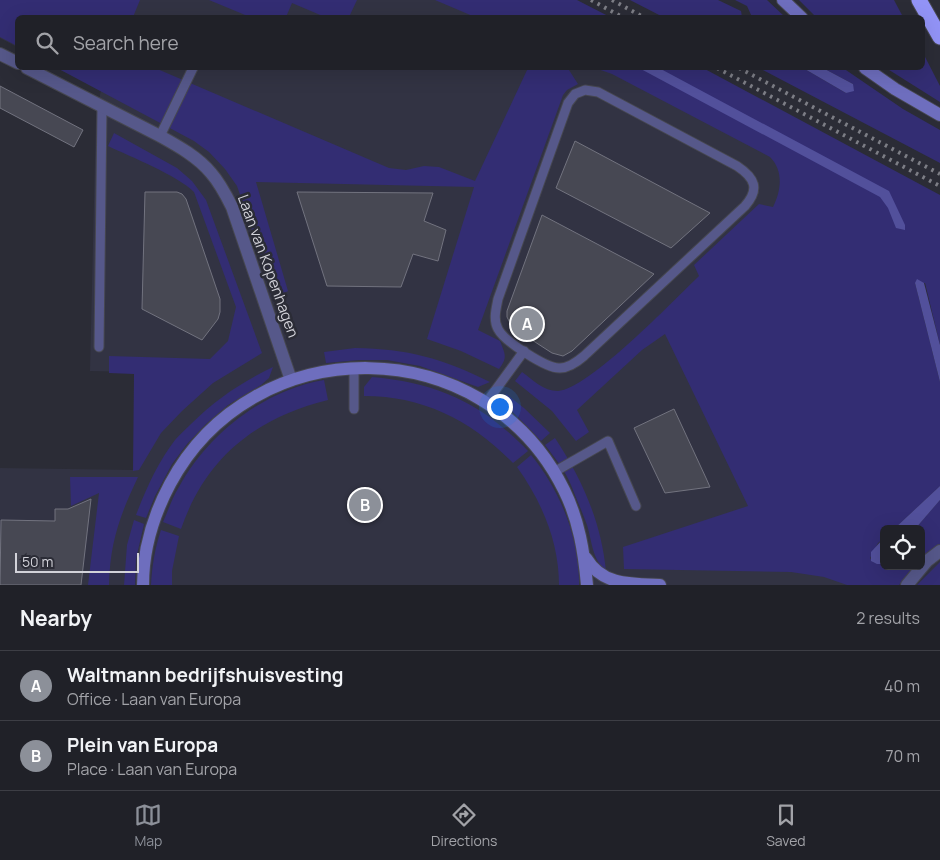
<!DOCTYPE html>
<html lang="en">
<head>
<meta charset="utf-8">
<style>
  body { margin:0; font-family:Manrope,sans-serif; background:#2d2e34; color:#f1f3f6 }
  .controls { position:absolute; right:15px; bottom:15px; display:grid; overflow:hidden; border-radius:8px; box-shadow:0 5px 20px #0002 }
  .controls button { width:45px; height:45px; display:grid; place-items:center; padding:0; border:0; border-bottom:1px solid #3d3e45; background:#202128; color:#f1f3f6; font:25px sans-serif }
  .scale { position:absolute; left:15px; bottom:12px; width:124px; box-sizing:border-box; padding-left:5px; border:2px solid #d2d2d9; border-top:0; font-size:14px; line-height:18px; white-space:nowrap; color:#d2d2d9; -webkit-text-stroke:4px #2b2c36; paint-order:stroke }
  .you { position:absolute; left:499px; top:406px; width:18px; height:18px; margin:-12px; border:4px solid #fff; border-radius:50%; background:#1a73e8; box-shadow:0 0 0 8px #1a73e833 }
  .badge { display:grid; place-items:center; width:32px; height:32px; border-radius:50%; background:#8c9099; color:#fff; font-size:16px; font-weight:700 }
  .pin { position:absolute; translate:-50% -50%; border:2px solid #fff; box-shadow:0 1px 5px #0006 }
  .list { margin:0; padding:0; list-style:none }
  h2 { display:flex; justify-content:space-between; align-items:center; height:65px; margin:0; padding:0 20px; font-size:21px }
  h2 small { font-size:16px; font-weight:400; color:#a2a3a8 }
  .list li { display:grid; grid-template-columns:32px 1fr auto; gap:15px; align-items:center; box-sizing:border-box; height:70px; padding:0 20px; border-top:1px solid #3d3e45 }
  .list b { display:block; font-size:19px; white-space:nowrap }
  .list p { margin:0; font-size:16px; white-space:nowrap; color:#a2a3a8 }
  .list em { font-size:16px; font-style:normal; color:#a2a3a8 }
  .icon { flex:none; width:28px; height:28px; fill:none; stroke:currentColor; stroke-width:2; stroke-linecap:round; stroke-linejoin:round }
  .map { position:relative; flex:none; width:940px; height:585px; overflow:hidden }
  .search { position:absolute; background:#202128; box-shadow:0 5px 20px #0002; left:15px; right:15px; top:15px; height:55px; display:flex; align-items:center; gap:12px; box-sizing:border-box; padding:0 18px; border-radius:8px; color:#a2a3a8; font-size:19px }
  .sheet { height:205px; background:#202128 }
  nav { display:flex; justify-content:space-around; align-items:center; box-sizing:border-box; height:70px; border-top:1px solid #3d3e45; background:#202128; font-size:14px; color:#a2a3a8 }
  nav a { display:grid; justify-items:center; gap:2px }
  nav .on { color:#8c9099 }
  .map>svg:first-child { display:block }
</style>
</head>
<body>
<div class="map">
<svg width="940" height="585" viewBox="0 0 940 585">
  <rect width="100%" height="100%" fill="#2b2c36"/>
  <!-- built -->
  <g fill="#323343" fill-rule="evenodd">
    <path d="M0 0H517L550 17 18 18 17 47 0 38Z"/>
    <path d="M57 68H639L857 183 940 382V563L934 585H0V468L135 470 134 372 90 371 96 115 101 90ZM884 529H921V566H884Z"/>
  </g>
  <!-- green -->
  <g fill="#332d73">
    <path d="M0 0H140L133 17 18 18 17 46 0 37Z"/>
    <path d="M209 0H357L349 17H325L292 3 286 17H250Z"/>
    <path d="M435 0H577L610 17H475Z"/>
    <path d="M630 0H718L741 11 742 17H663Z"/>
    <path d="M735 0H767L785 17H752L747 6Z"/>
    <path d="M799 0H894L903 17H816Z"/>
    <path d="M923 53 940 86V102L886 68H922Z"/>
    <path d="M57 68H155L389 168 406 170 424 166 439 167 475 181 528 68H578L569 70 578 84 567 90 563 95 478 330 500 341C505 354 508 357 499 369L461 351 427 339 474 187 256 182 288 291 275 298 237 186 225 169 209 152 194 141Z"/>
    <path d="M595 68H703L940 195V345L925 283H915L940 382V486L894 529H884V538L878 543 870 558 873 562 884 564V566H916L899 585H847L824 577 791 572 624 569 623 547 748 506 665 334 642 350 577 410 589 432 576 441 552 411 515 381 522 372C533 380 543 391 558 391 589 389 674 300 699 276L694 265 759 204 773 207C781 191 784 171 770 157L612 74Z"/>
    <path d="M759 68H803L846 93 853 84 823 68H843L903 109 940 130V163Z"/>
    <path d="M114 133 177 168 192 181 206 200 262 353 213 383 182 411 161 433 139 470 133 471 134 374 109 373V356L210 359 228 341 236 307 194 192C177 175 131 157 108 146Z"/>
    <path d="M355 348C408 349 442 358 490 382L478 387 420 366 387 360H359L326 363 324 352Z"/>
    <path d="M273 367 269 378 261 385 228 405 206 424 187 444 172 464 155 496 146 518 136 515C146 489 158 462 175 440 180 434 186 429 191 424 216 399 242 382 273 367Z"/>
    <path d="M372 377C438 383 482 403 528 451L513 463C472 421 424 396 364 396V387Z"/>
    <path d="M324 380 328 400C256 418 206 457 181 529L163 522C168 511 172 498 179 487 208 434 264 390 324 380Z"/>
    <path d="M506 394 524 408 550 433 541 441 508 407Z"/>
    <path d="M555 438C582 479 601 521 606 571 592 559 592 541 587 525 582 511 576 498 571 485 565 470 555 458 545 445Z"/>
    <path d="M531 455C560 490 580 539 579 585H559C559 542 542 502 517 467Z"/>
    <path d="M70 477H138C120 515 110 542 109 585H88L99 493 71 506Z"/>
    <path d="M940 500V547L921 561V529H915Z"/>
    <path d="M134 520 144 524 136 559 135 585H124L127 545Z"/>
    <path d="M161 530 179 536 172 571V585H151C152 566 155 548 161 530Z"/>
    <path d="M940 562V585H917Z"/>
  </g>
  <!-- water -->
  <g fill="#52509b">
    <path d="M639 68H659L889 191 905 225V230L896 228 888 208 880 197Z"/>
    <path d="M803 68H823L853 84 854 91 846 93Z"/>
    <path d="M917 279 924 283 940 345V382L915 283Z"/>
    <path d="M940 486V500L915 529H894Z"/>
    <path d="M884 538V564H877L871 561V552Z"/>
  </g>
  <!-- building -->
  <g fill="#474853" stroke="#72737f">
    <path d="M0 86 83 130 74 147 0 108Z"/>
    <path d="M575 141 710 213 671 248 556 188Z"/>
    <path d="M145 192H177L182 194 186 199 220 299V312L218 319 202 340 142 309Z"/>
    <path d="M297 192 433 193 424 221 446 230 438 261 413 254 401 287 327 286Z"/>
    <path d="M542 215 654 274 572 351 563 356 552 353 515 329 511 325 507 317V311Z"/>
    <path d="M674 409 706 478 710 487 665 493 634 428Z"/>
    <path d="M91 499 81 585H0L1 520 55 521V509H68Z"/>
  </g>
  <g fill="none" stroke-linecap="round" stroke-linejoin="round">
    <!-- lane casing -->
    <g stroke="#464750" stroke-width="11">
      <g id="lane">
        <path d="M585 90 598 92 737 166C755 178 760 189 745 206L584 356C577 362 569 368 560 368 547 369 504 341 498 329 493 320 496 309 498 299L568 103 575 94Z"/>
        <path d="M160 136 193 68"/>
        <path d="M99 347 102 107"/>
        <path d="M354 368V409"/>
        <path d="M486 403 524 351"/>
        <path d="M554 472 608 441 636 506"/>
      </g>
    </g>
    <!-- street casing -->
    <g stroke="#464750" stroke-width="14">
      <g id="street">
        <path d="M0 54 18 63"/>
        <path d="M27 68 160 136C178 146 198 157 211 173 220 183 226 195 232 207L291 380"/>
        <path d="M907 585 927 561 940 551"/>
      </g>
    </g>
    <!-- secondary casing -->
    <g stroke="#464750" stroke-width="14">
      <g id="secondary">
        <path d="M783 0 802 18"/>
        <path d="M865 68 895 89 940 115"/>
        <path d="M586 558C602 585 629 584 660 585"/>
        <path d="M143 585C143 550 154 514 170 484 254 327 485 330 564 490 579 520 584 552 587 585"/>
      </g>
    </g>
    <!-- highway casing -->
    <g stroke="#464750" stroke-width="17">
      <path id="highway" d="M919 0 940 37"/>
    </g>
    <!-- lane -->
    <use href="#lane" stroke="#56588a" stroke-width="9"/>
    <!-- street -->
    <use href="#street" stroke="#56588a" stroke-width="12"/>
    <!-- secondary -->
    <use href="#secondary" stroke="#6e6ebe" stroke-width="12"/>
    <!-- highway -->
    <use href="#highway" stroke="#9293f6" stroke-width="15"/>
    <!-- rail -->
    <g stroke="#7d7e86" stroke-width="4" stroke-dasharray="2.5 5" stroke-linecap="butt">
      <path d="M591 0 624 18"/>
      <path d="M612 0 645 18"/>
      <path d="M717 68 940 186"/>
      <path d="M739 68 940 174"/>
    </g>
  </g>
  <g text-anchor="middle" stroke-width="5" stroke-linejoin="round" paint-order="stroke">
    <!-- street labels -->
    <g font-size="15" fill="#d2d2d9" stroke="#2b2c36">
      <text transform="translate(268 266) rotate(70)" y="5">Laan van Kopenhagen</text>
    </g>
  </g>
</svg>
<div class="controls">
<button><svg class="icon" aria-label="locate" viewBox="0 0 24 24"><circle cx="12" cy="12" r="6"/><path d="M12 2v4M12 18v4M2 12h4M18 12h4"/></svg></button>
</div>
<div class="scale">50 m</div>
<div class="you"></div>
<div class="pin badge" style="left:527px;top:324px">A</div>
<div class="pin badge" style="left:365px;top:505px">B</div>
<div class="search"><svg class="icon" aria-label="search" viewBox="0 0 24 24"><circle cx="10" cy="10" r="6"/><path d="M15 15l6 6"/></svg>Search here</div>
</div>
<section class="sheet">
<h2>Nearby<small>2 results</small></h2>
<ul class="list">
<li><span class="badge">A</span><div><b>Waltmann bedrijfshuisvesting</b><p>Office · Laan van Europa</p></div><em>40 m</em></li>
<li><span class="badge">B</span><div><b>Plein van Europa</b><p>Place · Laan van Europa</p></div><em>70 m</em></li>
</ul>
</section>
<nav>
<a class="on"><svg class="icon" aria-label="map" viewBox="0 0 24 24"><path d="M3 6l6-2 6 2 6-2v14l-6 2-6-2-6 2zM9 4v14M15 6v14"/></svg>Map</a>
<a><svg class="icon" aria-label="directions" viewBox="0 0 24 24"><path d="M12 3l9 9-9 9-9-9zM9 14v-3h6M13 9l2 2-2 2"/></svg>Directions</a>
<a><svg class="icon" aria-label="saved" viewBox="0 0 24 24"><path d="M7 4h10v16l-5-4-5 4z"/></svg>Saved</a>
</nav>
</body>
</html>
